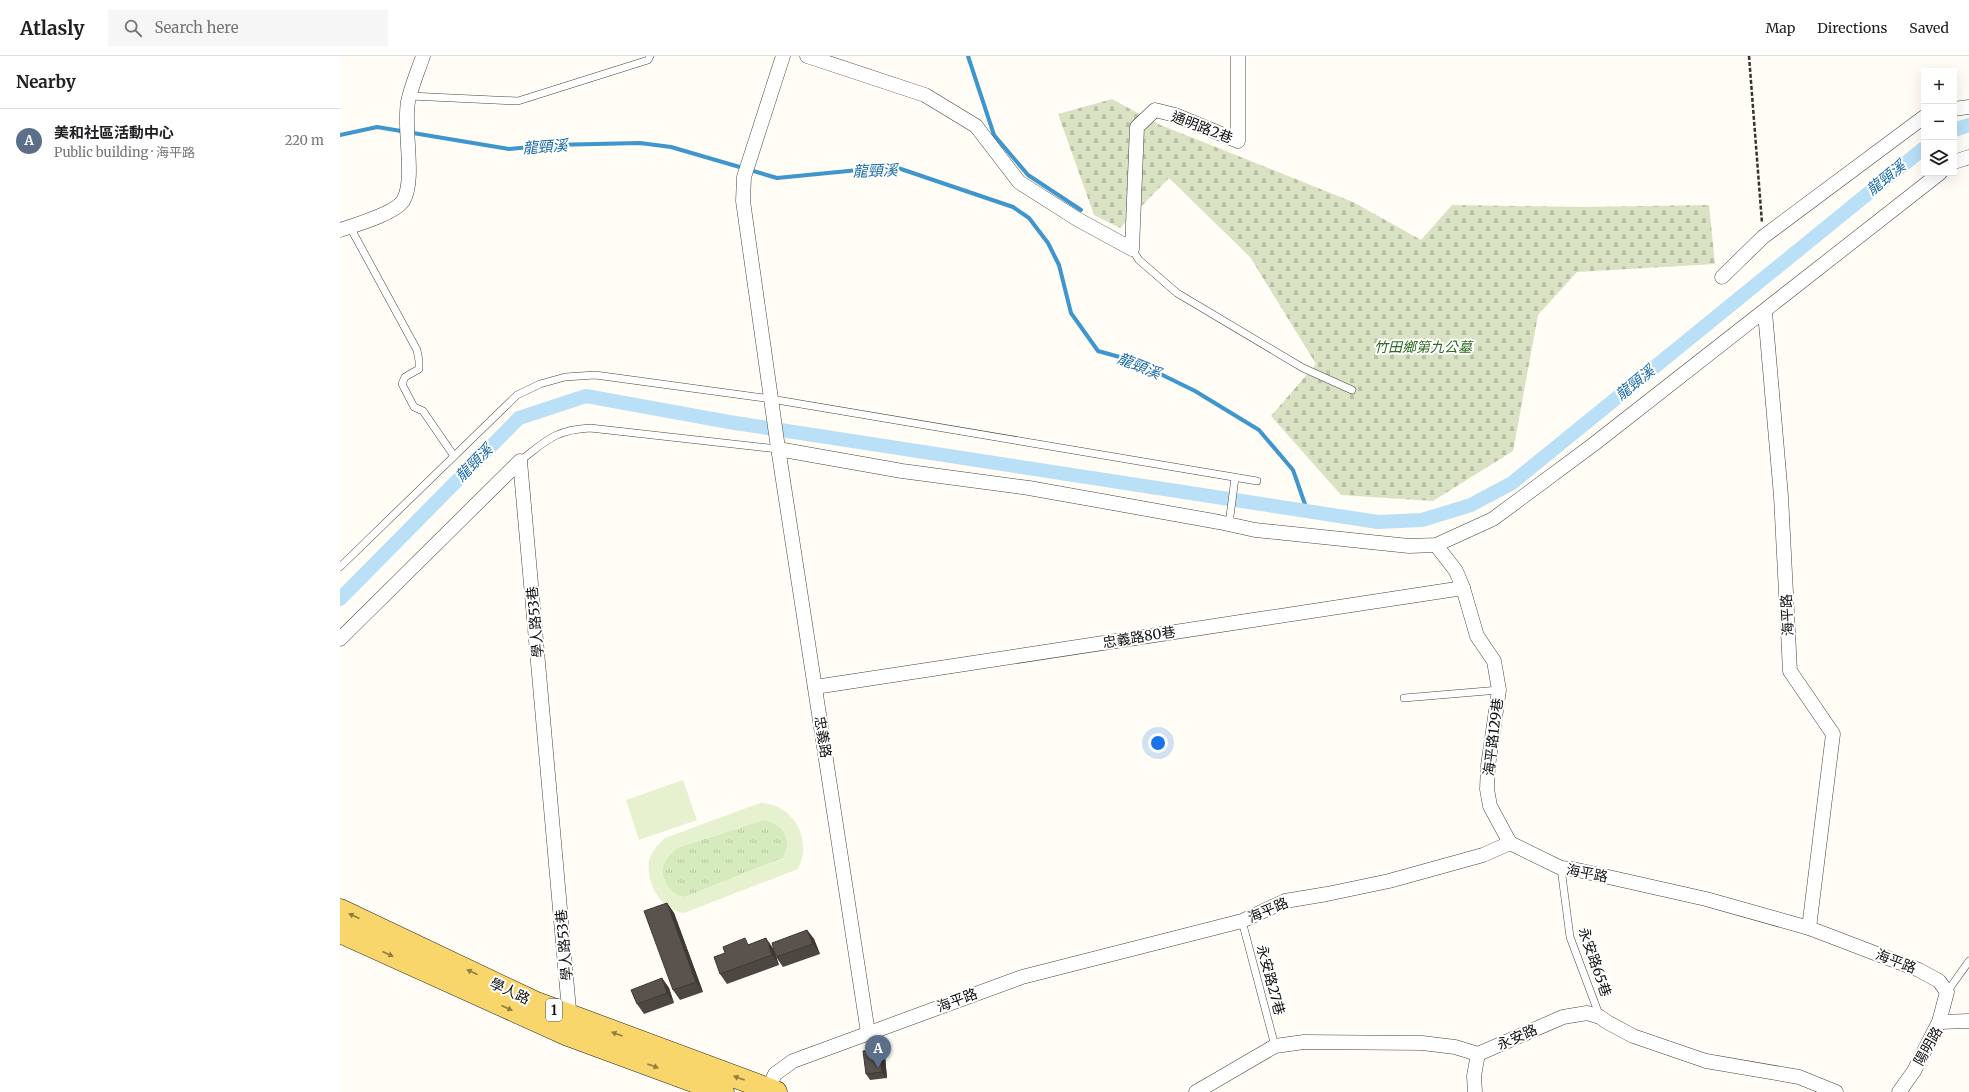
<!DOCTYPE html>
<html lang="en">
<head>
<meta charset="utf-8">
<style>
  body { margin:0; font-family:Merriweather,"Noto Sans TC",serif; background:#f6f6f6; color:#202124 }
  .controls { position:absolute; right:12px; top:12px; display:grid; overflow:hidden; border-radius:0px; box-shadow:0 4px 16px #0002 }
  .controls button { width:36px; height:36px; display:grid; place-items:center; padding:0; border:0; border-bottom:1px solid #e0e0e0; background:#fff; color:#202124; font:20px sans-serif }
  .you { position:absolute; left:818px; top:687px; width:14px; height:14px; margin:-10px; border:3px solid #fff; border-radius:50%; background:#1a73e8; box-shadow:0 0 0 6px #1a73e833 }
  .badge { display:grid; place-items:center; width:26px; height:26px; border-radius:50%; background:#c4262e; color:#fff; font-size:13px; font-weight:700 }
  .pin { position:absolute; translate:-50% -33px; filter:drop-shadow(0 1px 2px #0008) }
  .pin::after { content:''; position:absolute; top:21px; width:14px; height:12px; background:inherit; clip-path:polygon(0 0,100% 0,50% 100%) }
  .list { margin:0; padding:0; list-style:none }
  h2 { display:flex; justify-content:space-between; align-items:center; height:52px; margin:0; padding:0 16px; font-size:17px }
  h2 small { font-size:13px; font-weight:400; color:#757577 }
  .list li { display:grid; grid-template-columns:26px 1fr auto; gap:12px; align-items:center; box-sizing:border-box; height:64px; padding:0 16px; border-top:1px solid #e0e0e0 }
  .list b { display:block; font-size:15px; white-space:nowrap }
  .list p { margin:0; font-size:13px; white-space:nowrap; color:#757577 }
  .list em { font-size:13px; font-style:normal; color:#757577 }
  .icon { flex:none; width:22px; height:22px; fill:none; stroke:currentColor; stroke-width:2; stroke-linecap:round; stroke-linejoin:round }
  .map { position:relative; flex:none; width:1629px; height:1036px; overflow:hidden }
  header { display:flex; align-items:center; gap:24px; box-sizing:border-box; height:56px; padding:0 20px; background:#fff; border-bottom:1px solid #e0e0e0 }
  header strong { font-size:19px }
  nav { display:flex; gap:22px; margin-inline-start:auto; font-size:14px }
  .search { width:280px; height:36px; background:#f6f6f6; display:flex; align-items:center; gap:10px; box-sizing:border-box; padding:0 14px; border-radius:0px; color:#757577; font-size:15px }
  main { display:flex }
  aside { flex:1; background:#fff }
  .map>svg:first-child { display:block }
</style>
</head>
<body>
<header>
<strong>Atlasly</strong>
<div class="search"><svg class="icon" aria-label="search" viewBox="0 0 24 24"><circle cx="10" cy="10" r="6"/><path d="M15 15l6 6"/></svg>Search here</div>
<nav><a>Map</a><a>Directions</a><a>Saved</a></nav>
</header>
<main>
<aside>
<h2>Nearby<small></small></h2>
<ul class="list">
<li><span class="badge" style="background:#5c6f8a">A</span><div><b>美和社區活動中心</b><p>Public building · 海平路</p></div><em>220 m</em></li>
</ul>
</aside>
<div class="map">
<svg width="1629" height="1036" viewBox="0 0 1629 1036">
  <defs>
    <pattern id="grass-tufts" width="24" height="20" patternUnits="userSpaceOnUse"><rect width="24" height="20" fill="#d5ebbd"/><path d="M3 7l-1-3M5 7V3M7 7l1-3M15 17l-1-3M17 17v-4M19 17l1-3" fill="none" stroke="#b6c8a1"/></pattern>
    <pattern id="cemetery-stones" width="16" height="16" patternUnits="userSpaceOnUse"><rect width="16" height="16" fill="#d9e3c4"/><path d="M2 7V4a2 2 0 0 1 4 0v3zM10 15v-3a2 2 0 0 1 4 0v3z" fill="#b9c2a7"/></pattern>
  </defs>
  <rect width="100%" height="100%" fill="#fffdf5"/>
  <!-- grass -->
  <path fill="url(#grass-tufts)" d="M423 764C444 767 453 784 443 802L345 841 338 840 332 835 326 829 323 819V810L326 803 337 792Z"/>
  <!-- cemetery -->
  <path fill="url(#cemetery-stones)" d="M772 43 818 68 1013 146 1081 184 1112 149 1241 151 1369 149 1375 208 1237 216 1198 259 1173 395 1093 445 1001 439 931 360 976 308 910 201 829 122 780 172 754 159 718 58Z"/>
  <!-- pitch -->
  <g fill="#e6f2cf" fill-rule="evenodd">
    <path d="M343 724 357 764 299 784 286 744Z"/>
    <path d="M420 747C454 748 473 784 458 813L344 857C320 854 306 827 309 805 311 795 319 788 325 782ZM423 764C444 767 453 784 443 802L345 841 338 840 332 835 326 829 323 819V810L326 803 337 792Z"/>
  </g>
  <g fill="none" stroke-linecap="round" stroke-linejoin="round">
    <!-- stream -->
    <g stroke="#3f96cf" stroke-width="4">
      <path d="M628 0 654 79 688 119 741 154"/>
      <path d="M0 79 37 71 169 93 211 89 300 87 331 91 437 122 539 112H558L673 151 689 162 708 187 719 209 731 257 758 295 794 305 855 335 919 374 953 414 967 454"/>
    </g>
    <!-- canal -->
    <g stroke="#b9e0f7" stroke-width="14">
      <path d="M1614 74 1629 69"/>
      <path d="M0 543 179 362 246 340 389 366 1038 466 1082 464 1131 449 1172 427 1584 92"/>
    </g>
    <!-- service casing -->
    <g stroke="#444" stroke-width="8">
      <g id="service">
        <path d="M70 40 178 45 308 4 310 0"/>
        <path d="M10 171 77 294 79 305V313L65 321 62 328 74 351 83 355 114 400"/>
        <path d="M792 193 799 204 837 237 963 312 1012 334"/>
        <path d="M180 405C207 384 215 374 250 372L438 393"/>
        <path d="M889 468 895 422"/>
        <path d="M0 511 177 339 200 328 225 321 255 319 270 321 431 343 917 425"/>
        <path d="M1064 642 1159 634"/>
        <path d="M1221 812 1230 881 1260 961"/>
        <path d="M902 865 935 990"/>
        <path d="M1607 936 1629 905"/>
      </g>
    </g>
    <!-- minor casing -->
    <g stroke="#444" stroke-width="15">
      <g id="minor">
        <path d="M443 0 404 121 403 145 437 385 528 977"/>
        <path d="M467 0 585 39 636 70 679 126 737 163 792 193 797 71 815 54 835 59 898 85V0"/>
        <path d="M1614 53 1629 51"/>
        <path d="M1614 106 1629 101"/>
        <path d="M0 174C15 169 54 158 63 145 76 124 63 73 68 46 71 31 78 15 83 0"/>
        <path d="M1382 221 1423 181 1584 61"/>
        <path d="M1425 256 1441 440 1450 615 1493 678 1469 872"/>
        <path d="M438 393 562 415 689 432 879 466 915 474 1069 490 1096 489 1153 463 1254 388 1600 117"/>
        <path d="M1096 489 1116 515 1123 532 1137 580 1154 605 1159 634 1148 710 1147 733 1150 750 1170 787"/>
        <path d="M0 583 180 405 230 965"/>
        <path d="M475 631 1123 532"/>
        <path d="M1599 966 1629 965"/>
        <path d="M427 1036 435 1018 453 1005 682 921 902 865 945 845 987 838 1049 825 1143 799 1170 787 1221 812 1233 813 1366 843 1469 872 1579 914 1599 925 1607 936 1599 966 1574 1015 1559 1036"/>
        <path d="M856 1036 935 990 964 986 1082 987 1115 991 1138 998 1223 961 1247 957 1260 961 1267 966 1293 980 1366 1005 1459 1021 1496 1036"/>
        <path d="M1135 1036 1134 1020 1138 998"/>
      </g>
    </g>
    <!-- primary casing -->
    <g stroke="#222" stroke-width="23">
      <g id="primary">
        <path d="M0 854 194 946 436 1036"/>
        <path d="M0 876 228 979 383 1036"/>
      </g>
    </g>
    <!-- path -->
    <path stroke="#333" stroke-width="2.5" stroke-dasharray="4 2" stroke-linecap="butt" d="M1409 0 1422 167"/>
    <!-- service -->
    <use href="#service" stroke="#fff" stroke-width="7"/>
    <!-- minor -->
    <use href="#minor" stroke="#fff" stroke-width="14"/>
    <!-- primary -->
    <use href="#primary" stroke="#f9d66b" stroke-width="22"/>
  </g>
  <!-- wall -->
  <g fill="#4d4742">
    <path d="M327 847 334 857 363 936 340 944 333 934Z"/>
    <path d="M467 874 474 883 480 898 443 911 436 901Z"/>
    <path d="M409 888 433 892 439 909 387 928 380 918Z"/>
    <path d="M322 922 329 932 334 947 304 958 297 948Z"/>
    <path d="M545 1000 547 1022 530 1024 526 1018Z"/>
  </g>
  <!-- shaded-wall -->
  <g fill="#3f3936">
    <path d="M327 847 334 857 363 936 356 926Z"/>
    <path d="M467 874 474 883 480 898 473 888Z"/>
    <path d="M426 882 433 892 439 909 432 899Z"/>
    <path d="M322 922 329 932 334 947 327 937Z"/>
    <path d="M540 993 545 1000 547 1022 542 1016Z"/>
  </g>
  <!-- building -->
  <g fill="#5a524d" stroke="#3f3936">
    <path d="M327 847 356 926 333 934 304 855Z"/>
    <path d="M467 874 473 888 436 901 432 887Z"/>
    <path d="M405 882 408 889 426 882 432 899 380 918 374 901 385 897 383 891Z"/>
    <path d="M322 922 327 937 297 948 291 934Z"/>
    <path d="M540 993 542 1016 526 1018 523 995Z"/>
  </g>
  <!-- one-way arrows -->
  <defs><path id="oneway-solid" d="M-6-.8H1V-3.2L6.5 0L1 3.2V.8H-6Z"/></defs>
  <g fill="#917d42">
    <use href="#oneway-solid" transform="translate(14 860) rotate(-155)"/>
    <use href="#oneway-solid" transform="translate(48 898) rotate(24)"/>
    <use href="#oneway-solid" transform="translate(132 916) rotate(-155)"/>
    <use href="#oneway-solid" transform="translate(167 952) rotate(24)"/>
    <use href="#oneway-solid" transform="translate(277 978) rotate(-160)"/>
    <use href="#oneway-solid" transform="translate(313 1010) rotate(20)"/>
    <use href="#oneway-solid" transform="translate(399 1022) rotate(-160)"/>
  </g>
  <g text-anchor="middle" stroke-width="4" stroke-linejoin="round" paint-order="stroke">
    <!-- shield labels -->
    <rect fill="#fff" stroke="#585858" stroke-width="1" x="206" y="943" width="16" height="22" rx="3"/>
    <g font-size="13" font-weight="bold" fill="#111">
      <text x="214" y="959">1</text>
    </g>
    <!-- street labels -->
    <g font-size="14" fill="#111" stroke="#fff">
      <text transform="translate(862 71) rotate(21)" y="5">通明路2巷</text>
      <text transform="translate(1447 559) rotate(-93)" y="5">海平路</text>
      <text transform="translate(195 566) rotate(-95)" y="5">學人路53巷</text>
      <text transform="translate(799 581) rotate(-9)" y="5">忠義路80巷</text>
      <text transform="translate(483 681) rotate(81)" y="5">忠義路</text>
      <text transform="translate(1153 681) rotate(-83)" y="5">海平路129巷</text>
      <text transform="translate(1247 817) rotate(11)" y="5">海平路</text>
      <text transform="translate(928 854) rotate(-23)" y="5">海平路</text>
      <text transform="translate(224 889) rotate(-95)" y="5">學人路53巷</text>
      <text transform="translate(1556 905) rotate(21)" y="5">海平路</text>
      <text transform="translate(1255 906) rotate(71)" y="5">永安路65巷</text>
      <text transform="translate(931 924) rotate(75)" y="5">永安路27巷</text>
      <text transform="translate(170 935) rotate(25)" y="5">學人路</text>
      <text transform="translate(617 944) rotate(-20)" y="5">海平路</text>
      <text transform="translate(1177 981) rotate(-24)" y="5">永安路</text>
      <text transform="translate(1588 990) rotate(-60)" y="5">陽明路</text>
    </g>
    <!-- park labels -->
    <g font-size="14" font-style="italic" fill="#2f6b1f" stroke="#fff">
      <text x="1083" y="296">竹田鄉第九公墓</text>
    </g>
    <!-- water labels -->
    <g font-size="15" font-style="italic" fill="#1768a6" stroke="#fff">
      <text transform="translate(205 91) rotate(-4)" y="5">龍頸溪</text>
      <text transform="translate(535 115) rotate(-2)" y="5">龍頸溪</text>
      <text transform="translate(1546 122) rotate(-39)" y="5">龍頸溪</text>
      <text transform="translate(799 310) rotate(22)" y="5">龍頸溪</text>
      <text transform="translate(1295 327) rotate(-39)" y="5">龍頸溪</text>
      <text transform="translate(134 407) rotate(-45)" y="5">龍頸溪</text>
    </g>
  </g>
</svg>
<div class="controls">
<button>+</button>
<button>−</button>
<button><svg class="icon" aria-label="layers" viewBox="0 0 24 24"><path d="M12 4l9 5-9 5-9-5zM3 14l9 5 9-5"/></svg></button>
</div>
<div class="you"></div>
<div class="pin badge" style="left:538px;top:1012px;background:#5c6f8a">A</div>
</div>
</main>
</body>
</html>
